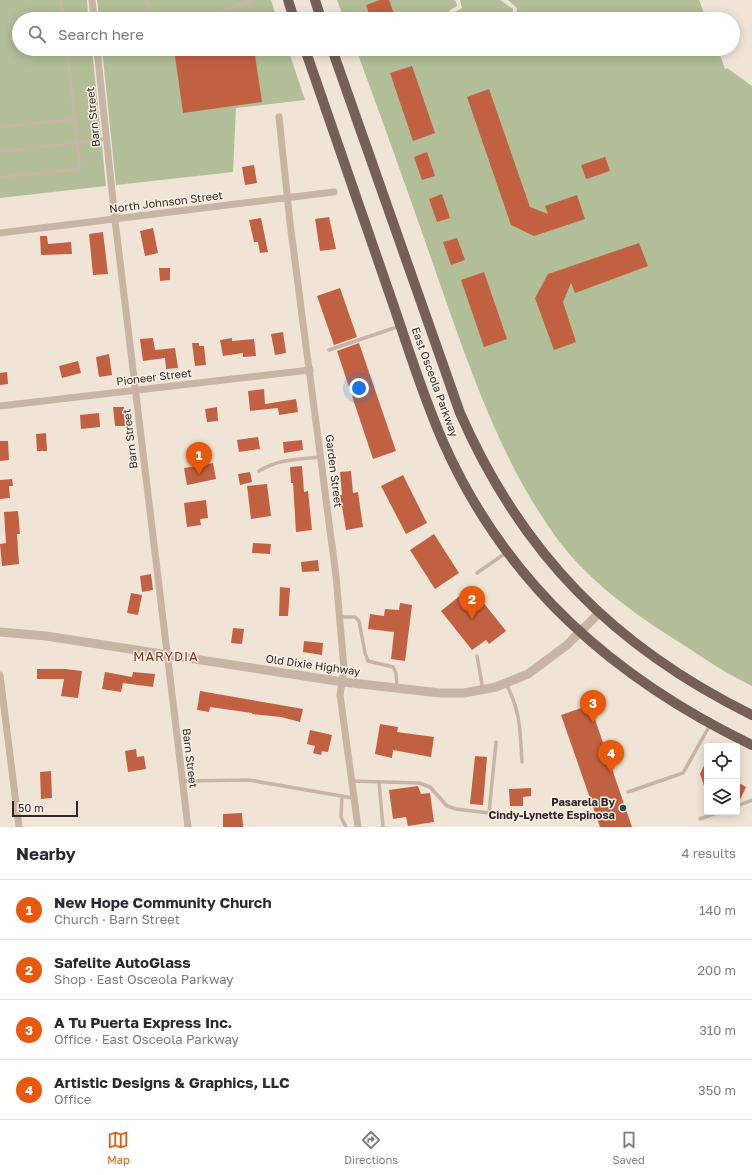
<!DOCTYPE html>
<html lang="en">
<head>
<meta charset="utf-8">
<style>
  body { margin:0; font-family:"Golos Text",sans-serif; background:#f7f7f7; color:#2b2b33 }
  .controls { position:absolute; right:12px; bottom:12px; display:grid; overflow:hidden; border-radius:4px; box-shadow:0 2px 10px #0003 }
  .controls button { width:36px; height:36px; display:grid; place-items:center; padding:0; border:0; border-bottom:1px solid #e1e1e2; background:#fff; color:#2b2b33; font:20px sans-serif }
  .scale { position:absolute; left:12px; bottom:10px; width:66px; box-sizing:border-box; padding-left:4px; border:2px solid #322925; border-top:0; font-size:11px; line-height:14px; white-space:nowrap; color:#322925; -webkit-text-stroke:3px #f8eee3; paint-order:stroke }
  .you { position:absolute; left:359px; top:388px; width:14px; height:14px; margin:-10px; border:3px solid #fff; border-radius:50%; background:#1a73e8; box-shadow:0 0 0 6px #1a73e833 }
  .badge { display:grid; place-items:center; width:26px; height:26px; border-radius:50%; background:#ea580c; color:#fff; font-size:13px; font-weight:700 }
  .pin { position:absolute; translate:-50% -33px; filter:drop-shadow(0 1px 2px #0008) }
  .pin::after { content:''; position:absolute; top:21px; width:14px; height:12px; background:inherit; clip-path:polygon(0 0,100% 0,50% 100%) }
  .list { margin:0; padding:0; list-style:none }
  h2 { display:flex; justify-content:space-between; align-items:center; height:52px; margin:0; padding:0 16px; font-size:17px }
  h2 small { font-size:13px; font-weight:400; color:#7c7c81 }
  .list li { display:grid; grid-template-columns:26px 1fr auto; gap:12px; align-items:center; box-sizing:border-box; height:60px; padding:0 16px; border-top:1px solid #e1e1e2 }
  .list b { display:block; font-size:15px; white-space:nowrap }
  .list p { margin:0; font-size:13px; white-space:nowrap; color:#7c7c81 }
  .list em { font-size:13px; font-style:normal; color:#7c7c81 }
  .icon { flex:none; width:22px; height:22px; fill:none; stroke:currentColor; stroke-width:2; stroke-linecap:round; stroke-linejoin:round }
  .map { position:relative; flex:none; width:752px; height:827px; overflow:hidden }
  .search { position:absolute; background:#fff; box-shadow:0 2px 10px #0003; left:12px; right:12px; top:12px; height:44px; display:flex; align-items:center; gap:10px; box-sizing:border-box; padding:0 14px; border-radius:22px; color:#7c7c81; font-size:15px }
  .sheet { height:292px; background:#fff }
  nav { display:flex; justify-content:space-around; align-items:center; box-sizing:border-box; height:56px; border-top:1px solid #e1e1e2; background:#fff; font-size:11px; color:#7c7c81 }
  nav a { display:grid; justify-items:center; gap:2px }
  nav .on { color:#ea580c }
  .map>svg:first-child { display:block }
</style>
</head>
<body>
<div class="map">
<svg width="752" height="827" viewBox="0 0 752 827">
  <rect width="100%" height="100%" fill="#f0e4d7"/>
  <!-- green -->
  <g fill="#b1be98">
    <path d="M0 0H87L88 19H19V49H92L106 186 0 198Z"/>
    <path d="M97 0H271L277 19H99Z"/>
    <path d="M337 0H453L456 1 457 6 450 10 443 19H344Z"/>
    <path d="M460 0H500L513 9 512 19H448L453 13 462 8Z"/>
    <path d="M508 0H699L706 19H516L517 8Z"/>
    <path d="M102 49H288L305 100 236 108 233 172 116 185Z"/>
    <path d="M356 49H485L495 52 500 49H718L725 69 727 68 752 86V686C727 674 705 659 682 644 634 614 586 580 553 533 500 458 470 369 440 284 413 206 385 127 356 49Z"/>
  </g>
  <!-- building -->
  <g fill="#c26142">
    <path d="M380 0H389L396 19H371L366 5Z"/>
    <path d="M174 49H254L262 102 183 113Z"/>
    <path d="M412 66 435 133 413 141 390 73Z"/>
    <path d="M489 89 530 207 548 214 545 206 577 195 585 219 534 236 511 225 467 97Z"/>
    <path d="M427 152 435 176 422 180 414 157Z"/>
    <path d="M605 157 610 171 586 179 581 165Z"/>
    <path d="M254 165 257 183 245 185 242 167Z"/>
    <path d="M442 194 450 218 437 222 429 199Z"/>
    <path d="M329 217 336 249 320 251 315 219Z"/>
    <path d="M261 218 268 252 260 253 258 242H254L249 220Z"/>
    <path d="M153 228 158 253 145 256 140 231Z"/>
    <path d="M103 232 108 274 93 275 89 234Z"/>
    <path d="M40 236H47L48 244 71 242 72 254 41 255Z"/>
    <path d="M457 238 465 260 451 265 443 242Z"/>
    <path d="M639 243 648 266 575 293 571 283 563 302 576 342 554 350 535 298 548 274Z"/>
    <path d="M159 268H170V280L160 281Z"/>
    <path d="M484 272 507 339 484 347 461 280Z"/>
    <path d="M340 288 357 337 334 345 317 296Z"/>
    <path d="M283 332 286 353 275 355 271 334Z"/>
    <path d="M153 338 155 350 175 348 178 368 166 369 165 358 143 361 140 339Z"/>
    <path d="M232 338V341L254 339 256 356 243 357V353L223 356 220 340Z"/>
    <path d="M192 343H199V346H204L206 365 195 366Z"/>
    <path d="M359 343 396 451 373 459 337 351Z"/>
    <path d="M109 354 112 375 99 377 96 357Z"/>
    <path d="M78 361 81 373 62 378 59 366Z"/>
    <path d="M7 372 8 384 0 385V373Z"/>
    <path d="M264 389 265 404 296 399 298 412 279 415 278 408 250 411 248 391Z"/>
    <path d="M113 407H124L125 426H115Z"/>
    <path d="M217 407 218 421 207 422 205 409Z"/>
    <path d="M99 413 100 427 81 429 80 415Z"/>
    <path d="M46 433 47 451H37L36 434Z"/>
    <path d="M258 437 260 449 239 452 237 440Z"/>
    <path d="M302 440 303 450 284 453 283 442Z"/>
    <path d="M0 441H8L9 460 0 461Z"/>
    <path d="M213 463 216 479 187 485 184 468Z"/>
    <path d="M302 466 304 492 308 491 312 530 296 532 293 483H291L290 467Z"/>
    <path d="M351 471 353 493 358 492 363 527 346 530 340 495H342L340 472Z"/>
    <path d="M250 472 252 482 240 485 238 474Z"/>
    <path d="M403 475 427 523 406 534 381 486Z"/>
    <path d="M12 479 13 486H9L10 498 0 499V480Z"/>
    <path d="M267 484 271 516 251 519 247 486Z"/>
    <path d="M206 500 208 518 200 519 201 525 187 527 184 503Z"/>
    <path d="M18 511 20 534H17L19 564 2 566 0 544 6 543 4 512Z"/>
    <path d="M434 534 459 573 435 589 410 550Z"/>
    <path d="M253 543 271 544 270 554 252 553Z"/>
    <path d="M318 560 319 571 302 572 301 562Z"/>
    <path d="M151 574 153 590 142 592 140 576Z"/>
    <path d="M280 587 290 588 288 616H279Z"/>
    <path d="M471 587 506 631 489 644 486 640 472 650 441 611Z"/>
    <path d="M131 593 142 595 138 615 127 613Z"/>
    <path d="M400 603 412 605 405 661 391 659 394 632 368 629 370 614 384 616 385 609 399 610Z"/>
    <path d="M233 628 244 629 242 644 231 643Z"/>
    <path d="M304 641 323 643 322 655 303 652Z"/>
    <path d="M37 669H65L82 671 78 698 61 696 64 679H37Z"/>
    <path d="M105 672 132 677 133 672 155 674 153 687 123 683 121 692 102 689Z"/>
    <path d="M200 691 303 709 300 722 281 717 252 714V713L210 707 209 712 197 710Z"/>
    <path d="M590 705 632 827H600L561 715Z"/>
    <path d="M380 724 398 727 397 732 434 737 431 757 393 750 392 758 375 754Z"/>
    <path d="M310 730 332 735 328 752 322 751 321 755 313 753 315 746 307 744Z"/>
    <path d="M136 749 137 757 144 756 146 769 128 772 125 751Z"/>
    <path d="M475 756 487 757 483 805 470 804Z"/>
    <path d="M707 759V791H706L700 774Z"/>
    <path d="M51 771 52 798 41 799 40 772Z"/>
    <path d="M737 782 746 787 739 802H737Z"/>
    <path d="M418 786 421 794 430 793 434 822 408 826 406 817 393 819 389 790Z"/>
    <path d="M531 788V796L523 797V806H510L509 789Z"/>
    <path d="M242 813 243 827H223V814Z"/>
  </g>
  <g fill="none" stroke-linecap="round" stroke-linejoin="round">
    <!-- service -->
    <g stroke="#c7b4a4" stroke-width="3.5">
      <path d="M61 0 63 19"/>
      <path d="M146 0 153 19"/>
      <path d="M203 19 250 1"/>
      <path d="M0 127 75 119"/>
      <path d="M0 152 106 139"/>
      <path d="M0 177 80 169 67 49"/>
      <path d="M329 350 400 326"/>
      <path d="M259 471C281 458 296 460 320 457"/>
      <path d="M477 573 507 552"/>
      <path d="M340 617H355L359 621 365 653 368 661 393 667 396 673 397 688"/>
      <path d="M477 656 483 690"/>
      <path d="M506 684C521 711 520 732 522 762"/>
      <path d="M182 781 249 780 353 798"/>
      <path d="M352 781 419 783 430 787 447 806 456 809 489 813 496 742"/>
      <path d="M379 782 383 827"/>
      <path d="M628 792 683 773 710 725"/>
      <path d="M342 796 341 817 346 827"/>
      <path d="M737 806 752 800"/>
      <path d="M700 819 719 812"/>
    </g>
    <!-- minor -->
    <g stroke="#c7b4a4" stroke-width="7">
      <path d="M92 0 94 19"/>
      <path d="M97 49 115 220 188 827"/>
      <path d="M279 117 290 223 336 576 344 669 340 695 358 827"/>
      <path d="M0 233 334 192"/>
      <path d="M0 406 310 370"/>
      <path d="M0 675 19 827"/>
    </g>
    <!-- tertiary -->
    <path stroke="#c7b4a4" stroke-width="9" d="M0 632 46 636 343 682 440 693H464L496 687 528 674 567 645 599 613"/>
    <!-- primary -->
    <g stroke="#746056" stroke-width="10">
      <path d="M288 0 294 19"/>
      <path d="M315 0 321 19"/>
      <path d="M305 49C333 132 362 215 391 298 408 347 423 397 444 444 507 585 615 679 752 745"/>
      <path d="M332 49 460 413C522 554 614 647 752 715"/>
    </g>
  </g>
  <!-- markers -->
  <circle fill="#1c4f52" stroke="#f8eee3" stroke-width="1.5" cx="623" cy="808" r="4"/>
  <g text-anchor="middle" stroke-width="3" stroke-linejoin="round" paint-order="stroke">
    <!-- street labels -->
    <g font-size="11" fill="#322925" stroke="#f8eee3">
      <text transform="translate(93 117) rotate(-96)" y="4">Barn Street</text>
      <text transform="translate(166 202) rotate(-7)" y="4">North Johnson Street</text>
      <text transform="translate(154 377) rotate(-7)" y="4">Pioneer Street</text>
      <text transform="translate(435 382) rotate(70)" y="4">East Osceola Parkway</text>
      <text transform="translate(130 439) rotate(-97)" y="4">Barn Street</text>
      <text transform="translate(334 471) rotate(83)" y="4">Garden Street</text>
      <text transform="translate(313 665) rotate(8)" y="4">Old Dixie Highway</text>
      <text transform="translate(190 758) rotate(83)" y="4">Barn Street</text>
    </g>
    <!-- poi labels -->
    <g font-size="11" font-weight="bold" fill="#322925" stroke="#f8eee3" text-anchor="end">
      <text x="615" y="806">Pasarela By<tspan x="615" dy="13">Cindy-Lynette Espinosa</tspan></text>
    </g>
    <!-- quarter labels -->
    <g font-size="13" letter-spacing="1" fill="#7e3721" stroke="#f8eee3">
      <text x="166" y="661">MARYDIA</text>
    </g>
  </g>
</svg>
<div class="controls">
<button><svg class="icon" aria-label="locate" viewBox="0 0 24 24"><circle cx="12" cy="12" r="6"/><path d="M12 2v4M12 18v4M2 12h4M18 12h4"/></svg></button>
<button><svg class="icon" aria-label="layers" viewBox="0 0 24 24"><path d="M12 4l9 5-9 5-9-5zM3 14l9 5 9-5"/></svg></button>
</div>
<div class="scale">50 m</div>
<div class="you"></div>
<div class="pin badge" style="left:199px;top:475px">1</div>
<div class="pin badge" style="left:472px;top:619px">2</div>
<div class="pin badge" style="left:593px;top:723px">3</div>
<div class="pin badge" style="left:611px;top:773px">4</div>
<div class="search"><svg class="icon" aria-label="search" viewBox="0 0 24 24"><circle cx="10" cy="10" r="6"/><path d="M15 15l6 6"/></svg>Search here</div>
</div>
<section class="sheet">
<h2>Nearby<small>4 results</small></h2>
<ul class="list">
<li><span class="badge">1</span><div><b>New Hope Community Church</b><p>Church · Barn Street</p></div><em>140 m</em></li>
<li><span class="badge">2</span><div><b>Safelite AutoGlass</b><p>Shop · East Osceola Parkway</p></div><em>200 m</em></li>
<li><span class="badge">3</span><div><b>A Tu Puerta Express Inc.</b><p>Office · East Osceola Parkway</p></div><em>310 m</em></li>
<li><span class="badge">4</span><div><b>Artistic Designs &amp; Graphics, LLC</b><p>Office</p></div><em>350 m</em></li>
</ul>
</section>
<nav>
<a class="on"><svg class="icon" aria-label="map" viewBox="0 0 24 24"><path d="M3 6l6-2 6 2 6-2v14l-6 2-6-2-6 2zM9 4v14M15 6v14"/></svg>Map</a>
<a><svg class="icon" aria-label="directions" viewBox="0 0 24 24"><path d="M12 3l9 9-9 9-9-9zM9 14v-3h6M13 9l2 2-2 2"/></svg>Directions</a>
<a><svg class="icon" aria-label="saved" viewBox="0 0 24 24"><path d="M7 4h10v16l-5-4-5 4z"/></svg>Saved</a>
</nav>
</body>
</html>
